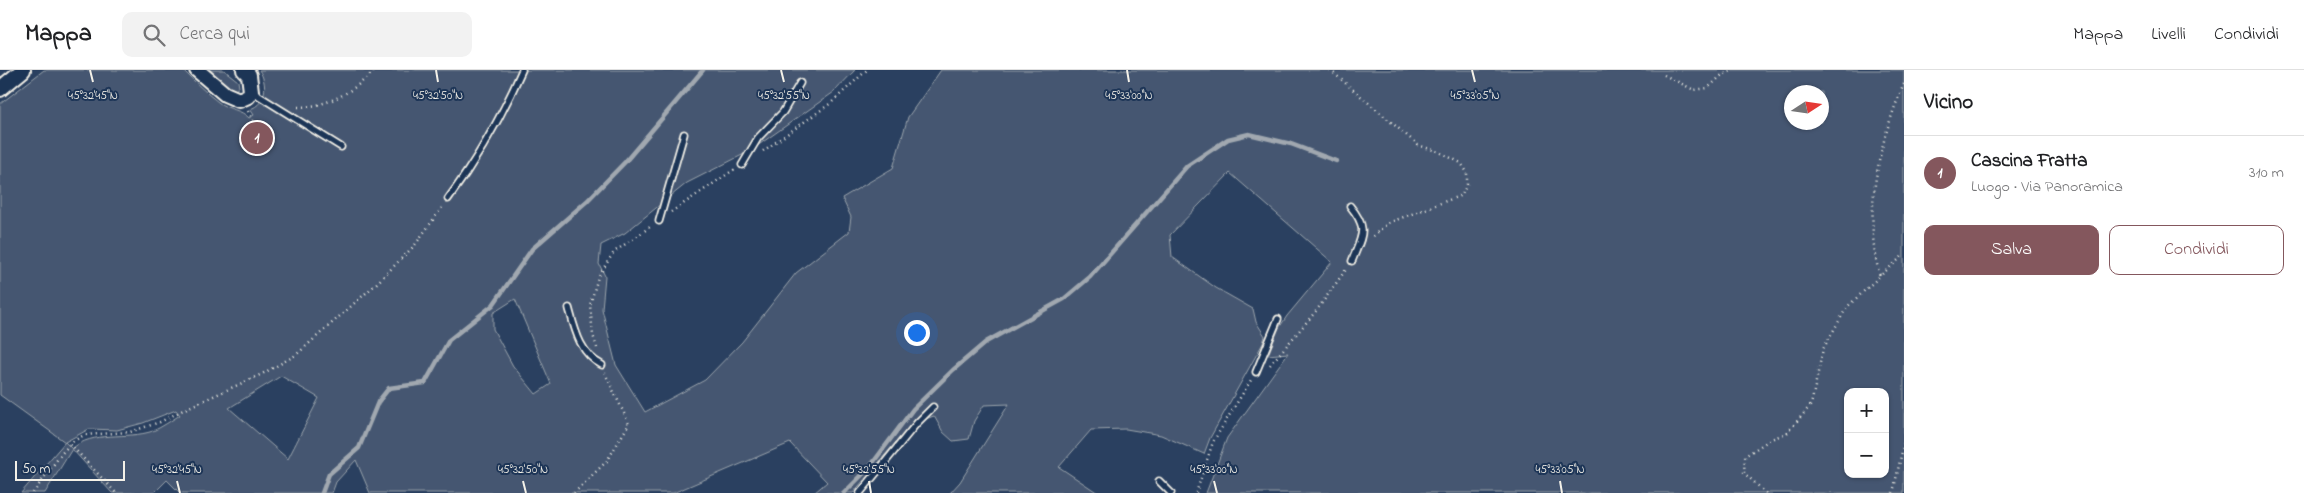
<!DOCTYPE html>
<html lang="it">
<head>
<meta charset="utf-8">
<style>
  body { margin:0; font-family:"Indie Flower",sans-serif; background:#f2f2f2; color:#202124 }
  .controls { position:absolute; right:15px; bottom:15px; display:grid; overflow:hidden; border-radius:10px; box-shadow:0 1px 4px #0004 }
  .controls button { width:45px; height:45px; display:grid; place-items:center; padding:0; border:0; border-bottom:1px solid #e0e0e0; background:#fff; color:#202124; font:25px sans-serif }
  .compass { position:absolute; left:1784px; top:15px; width:45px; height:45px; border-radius:50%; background:#fff; box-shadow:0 1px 4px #0004; rotate:78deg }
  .scale { position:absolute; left:15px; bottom:12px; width:110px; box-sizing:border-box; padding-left:5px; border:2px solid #f4f1e8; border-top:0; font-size:14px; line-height:18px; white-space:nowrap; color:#f4f1e8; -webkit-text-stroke:4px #1d3557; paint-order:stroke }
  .you { position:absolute; left:916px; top:262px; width:18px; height:18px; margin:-12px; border:4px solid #fff; border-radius:50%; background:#1a73e8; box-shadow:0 0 0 8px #1a73e833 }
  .badge { display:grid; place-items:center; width:32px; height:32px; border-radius:50%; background:#84575d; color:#fff; font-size:16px; font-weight:700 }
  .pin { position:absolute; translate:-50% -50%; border:2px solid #fff; box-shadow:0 1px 5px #0006 }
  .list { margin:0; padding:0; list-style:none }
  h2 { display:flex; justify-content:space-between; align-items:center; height:65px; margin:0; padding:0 20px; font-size:21px }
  h2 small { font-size:16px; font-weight:400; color:#757577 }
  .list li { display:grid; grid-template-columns:32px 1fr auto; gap:15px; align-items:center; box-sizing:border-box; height:75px; padding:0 20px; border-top:1px solid #e0e0e0 }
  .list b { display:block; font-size:19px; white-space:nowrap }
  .list p { margin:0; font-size:16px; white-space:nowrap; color:#757577 }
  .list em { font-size:16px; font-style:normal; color:#757577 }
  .actions { display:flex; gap:10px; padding:15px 20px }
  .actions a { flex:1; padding:11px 0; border:1px solid #84575d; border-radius:10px; text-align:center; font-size:18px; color:#84575d }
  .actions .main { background:#84575d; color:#fff }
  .icon { flex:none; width:28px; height:28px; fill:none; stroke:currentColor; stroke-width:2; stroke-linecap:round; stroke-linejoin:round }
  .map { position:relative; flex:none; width:1904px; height:423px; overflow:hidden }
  header { display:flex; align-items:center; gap:30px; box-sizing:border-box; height:70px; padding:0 25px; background:#fff; border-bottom:1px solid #e0e0e0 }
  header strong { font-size:24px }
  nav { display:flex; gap:28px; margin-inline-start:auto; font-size:18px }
  .search { width:350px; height:45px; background:#f2f2f2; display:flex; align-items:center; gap:12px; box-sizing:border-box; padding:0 18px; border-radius:10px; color:#757577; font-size:19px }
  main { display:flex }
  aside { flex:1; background:#fff }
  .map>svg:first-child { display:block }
</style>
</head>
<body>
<header>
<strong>Mappa</strong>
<div class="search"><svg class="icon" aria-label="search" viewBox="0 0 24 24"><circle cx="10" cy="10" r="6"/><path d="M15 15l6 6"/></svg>Cerca qui</div>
<nav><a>Mappa</a><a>Livelli</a><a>Condividi</a></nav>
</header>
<main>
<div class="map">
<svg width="1904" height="423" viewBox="0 0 1904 423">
  <rect width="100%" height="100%" fill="#2a4060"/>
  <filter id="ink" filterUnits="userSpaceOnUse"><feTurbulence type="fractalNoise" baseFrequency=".02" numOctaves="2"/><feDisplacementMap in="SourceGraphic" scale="10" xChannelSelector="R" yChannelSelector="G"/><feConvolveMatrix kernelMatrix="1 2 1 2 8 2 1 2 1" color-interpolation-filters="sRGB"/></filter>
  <g filter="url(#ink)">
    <!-- green -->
    <g fill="#445771" stroke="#9ca4ac" fill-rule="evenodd">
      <path d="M44 0H183C194 11 206 23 218 32 228 40 241 39 249 48L254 45 250 39C267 34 268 13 259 0H855L834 22 750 81 687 113 625 163 601 175 599 194 605 206 602 239 616 295 645 342 705 310 742 272 796 203 849 162 851 147 842 128 893 98 908 47 941 0H1904V423H1206L1227 368 1288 283 1268 285 1279 258 1287 246 1332 192 1230 103 1170 165 1172 187 1216 218 1253 239 1256 252 1265 266 1263 273 1210 368 1204 384 1161 365 1126 359 1091 360 1059 397 1098 423H950L960 412 1009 334 984 335 974 351 969 369 953 371 943 362 934 346 911 354 853 423H814L827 412 790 373 673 423H370L356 390 336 412 332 423H180L167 410 154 423H112L72 379 45 423H21L65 372 0 325V34ZM1792 22H1822V52H1792ZM515 229 551 314 536 324 513 296 493 259V243ZM281 306 319 328 288 389 229 338ZM1848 322H1885V404H1848ZM176 340 180 345C172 350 162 357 153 361 127 370 92 360 72 379L65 372 89 359 117 360 143 353Z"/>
      <path d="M206 0H224L238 11 239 17 235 20 220 13Z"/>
    </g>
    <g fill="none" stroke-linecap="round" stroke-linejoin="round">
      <!-- stream -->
      <g stroke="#a1a8b0" stroke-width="4.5">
        <path d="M322 423 329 404 359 378 378 332 389 318 425 313 449 270 493 235 532 179 587 131 625 92 703 0"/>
        <path d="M844 423 869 398 913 339 953 300 986 272 1064 229 1090 207 1187 96 1228 69 1249 64 1291 74 1336 91"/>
      </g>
      <!-- service casing -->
      <g stroke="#f4f1e8" stroke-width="9">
        <g id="service">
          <path d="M251 21 341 77"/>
          <path d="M742 95 758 68 783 42 800 13"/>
          <path d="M448 129C478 88 502 46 522 0"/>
          <path d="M1350 136C1369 159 1362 165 1352 191"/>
          <path d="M659 151 684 64"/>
          <path d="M569 238C575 260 580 284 602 295"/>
          <path d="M1256 302 1278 249"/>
          <path d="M1159 411 1171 423"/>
          <path d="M860 423 917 353 933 337"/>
        </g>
      </g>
      <!-- tertiary casing -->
      <g stroke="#f4f1e8" stroke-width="18">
        <g id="tertiary">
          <path d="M197 0 225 24 239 30 248 26 251 21 249 5 244 0"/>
          <path d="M0 19 23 0"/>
        </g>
      </g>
      <!-- path -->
      <g stroke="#f4f1e8" stroke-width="2.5" stroke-dasharray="1 4" stroke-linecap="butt">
        <path d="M1330 0 1418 75 1439 82 1461 93 1467 102V114L1462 125 1388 153 1371 168"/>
        <path d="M1664 5 1694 20 1708 18 1722 5 1734 0"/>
        <path d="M1904 14C1879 72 1862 144 1880 206L1904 185"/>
        <path d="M298 37C328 37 354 21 375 0"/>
        <path d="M248 41 253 50 249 62"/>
        <path d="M763 81 831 33 867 0"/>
        <path d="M671 142 735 99"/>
        <path d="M597 278 593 265 590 235 598 207 614 182 650 157"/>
        <path d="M1270 295 1317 240 1347 198"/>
        <path d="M70 374 116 423"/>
        <path d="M33 423 62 383 72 372 84 365 130 362 160 352 187 338 262 304 296 285 375 215 415 175 443 136"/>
        <path d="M574 423 607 391 629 354 605 303"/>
        <path d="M1196 423 1213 372 1251 310"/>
        <path d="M1766 423 1744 403 1745 386 1771 369 1787 363 1811 335 1823 279 1847 237 1880 206"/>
        <path d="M1893 423 1904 372"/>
      </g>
      <!-- service -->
      <use href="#service" stroke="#1d3557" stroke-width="5.5"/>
      <!-- tertiary -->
      <use href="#tertiary" stroke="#1d3557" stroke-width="14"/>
    </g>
  </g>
  <!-- ticks -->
  <path fill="none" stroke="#f4f1e8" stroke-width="2" d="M90 0 93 12M436 0 438 12M781 0 784 12M1127 0 1129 12M1472 0 1475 12M177 411 180 423M523 411 526 423M869 411 871 423M1214 411 1217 423M1560 411 1562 423"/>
  <g font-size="12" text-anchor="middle" fill="#f4f1e8" stroke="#1d3557" stroke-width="4" stroke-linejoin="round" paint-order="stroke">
    <text x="93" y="29">45°32'45"N</text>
    <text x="438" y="29">45°32'50"N</text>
    <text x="784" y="29">45°32'55"N</text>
    <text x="1129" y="29">45°33'00"N</text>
    <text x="1475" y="29">45°33'05"N</text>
    <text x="177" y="403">45°32'45"N</text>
    <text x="523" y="403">45°32'50"N</text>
    <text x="869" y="403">45°32'55"N</text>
    <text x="1214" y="403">45°33'00"N</text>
    <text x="1560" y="403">45°33'05"N</text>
  </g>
</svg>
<div class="controls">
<button>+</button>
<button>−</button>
</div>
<svg class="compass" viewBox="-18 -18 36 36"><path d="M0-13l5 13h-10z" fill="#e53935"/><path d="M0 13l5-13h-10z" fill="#757577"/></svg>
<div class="scale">50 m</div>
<div class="you"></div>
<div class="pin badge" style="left:257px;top:68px">1</div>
</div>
<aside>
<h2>Vicino<small></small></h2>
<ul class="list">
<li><span class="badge">1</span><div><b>Cascina Fratta</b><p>Luogo · Via Panoramica</p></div><em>310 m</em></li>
</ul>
<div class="actions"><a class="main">Salva</a><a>Condividi</a></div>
</aside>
</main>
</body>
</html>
